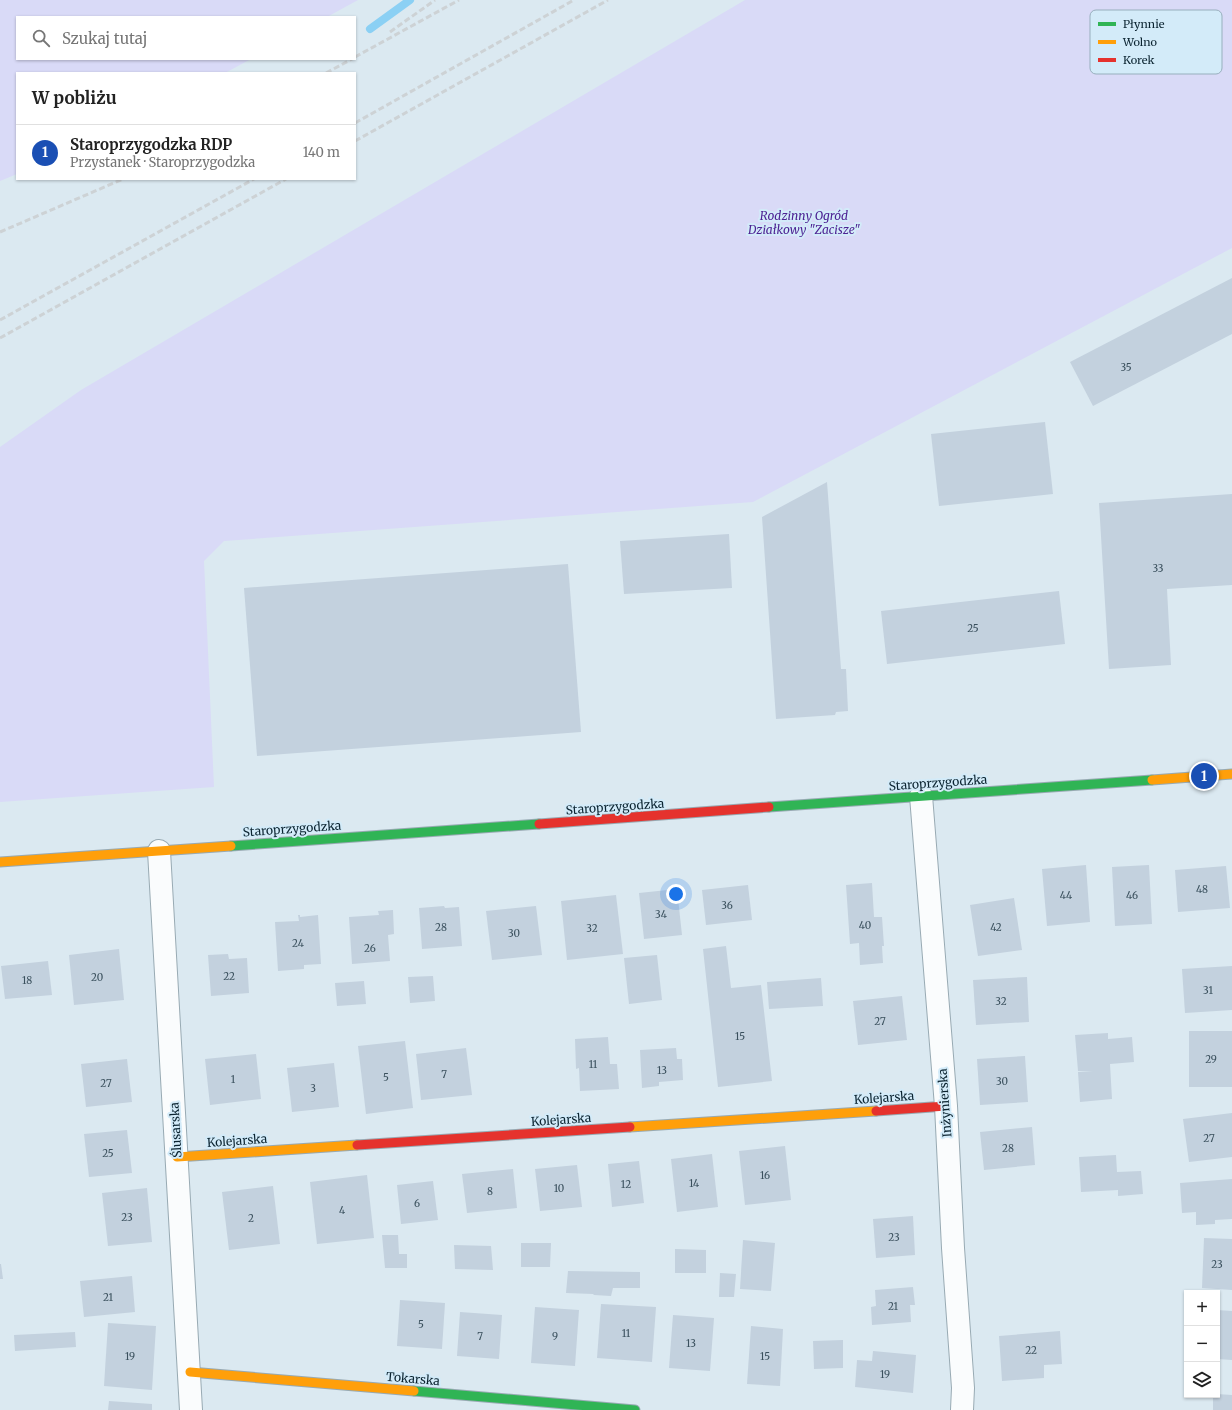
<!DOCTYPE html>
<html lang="pl">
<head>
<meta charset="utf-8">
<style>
  body { margin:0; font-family:Merriweather,serif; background:#f2f2f2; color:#222 }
  .controls { position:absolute; right:12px; bottom:12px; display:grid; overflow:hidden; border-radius:0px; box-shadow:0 1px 3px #0004 }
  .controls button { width:36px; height:36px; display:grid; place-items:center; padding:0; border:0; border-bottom:1px solid #e0e0e0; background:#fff; color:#222; font:20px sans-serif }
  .you { position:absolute; left:676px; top:894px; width:14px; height:14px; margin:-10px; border:3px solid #fff; border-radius:50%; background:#1a73e8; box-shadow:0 0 0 6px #1a73e833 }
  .badge { display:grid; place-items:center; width:26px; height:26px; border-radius:50%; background:#546974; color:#fff; font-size:13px; font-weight:700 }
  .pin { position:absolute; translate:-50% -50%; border:2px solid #fff; box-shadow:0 1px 4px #0006 }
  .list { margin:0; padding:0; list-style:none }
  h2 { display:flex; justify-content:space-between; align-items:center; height:52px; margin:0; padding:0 16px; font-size:17px }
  h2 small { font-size:13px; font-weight:400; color:#767676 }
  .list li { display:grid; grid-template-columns:26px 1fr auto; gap:12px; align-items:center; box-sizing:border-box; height:56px; padding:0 16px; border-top:1px solid #e0e0e0 }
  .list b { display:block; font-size:15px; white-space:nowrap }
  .list p { margin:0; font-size:13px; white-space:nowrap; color:#767676 }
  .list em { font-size:13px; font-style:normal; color:#767676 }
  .icon { flex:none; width:22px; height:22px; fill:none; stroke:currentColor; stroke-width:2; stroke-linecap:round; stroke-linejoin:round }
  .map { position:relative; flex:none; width:1232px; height:1410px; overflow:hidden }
  .search { position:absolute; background:#fff; box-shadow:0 1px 3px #0004; left:16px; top:16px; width:340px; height:44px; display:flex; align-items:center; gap:10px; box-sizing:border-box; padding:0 14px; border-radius:0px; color:#767676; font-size:15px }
  .panel { position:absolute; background:#fff; box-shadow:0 1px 3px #0004; left:16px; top:72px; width:340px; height:108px; border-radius:0px }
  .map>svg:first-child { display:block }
</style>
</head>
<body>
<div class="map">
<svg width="1232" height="1410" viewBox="0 0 1232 1410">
  <rect width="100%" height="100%" fill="#dbe9f1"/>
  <!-- green -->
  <g fill="#d9daf7">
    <path d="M0 0H358L327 17H17V59H251L225 73H17V174L0 181Z"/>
    <path d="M745 0H1232V248L753 502 224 541 204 561 214 787 0 802V447L81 390Z"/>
  </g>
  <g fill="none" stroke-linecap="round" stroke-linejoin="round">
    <!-- stream -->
    <path stroke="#8bd0f4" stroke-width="8" d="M370 29 410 0"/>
  </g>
  <!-- building -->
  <g fill="#c3d1de">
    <path d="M1232 278V334L1093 406 1070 362Z"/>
    <path d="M1045 422 1053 494 939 506 931 434Z"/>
    <path d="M827 482 841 669H846L848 711 836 712 835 715 776 719 762 517Z"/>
    <path d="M1232 494V585L1167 589 1171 665 1109 669 1099 503Z"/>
    <path d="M729 534 732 588 624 594 620 541Z"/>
    <path d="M568 564 581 732 257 756 244 588Z"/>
    <path d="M1059 591 1065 644 887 664 881 611Z"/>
    <path d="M1086 865 1090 922 1047 926 1042 869Z"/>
    <path d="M1149 865 1152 924 1115 926 1112 867Z"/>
    <path d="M1226 866 1230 908 1178 912 1175 870Z"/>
    <path d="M872 883 874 917H882L884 946H882L883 963 860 965 859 943 850 944 846 885Z"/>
    <path d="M748 885 752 920 706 925 702 890Z"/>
    <path d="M677 889 682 935 644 939 639 893Z"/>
    <path d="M616 895 623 954 567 960 561 901Z"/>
    <path d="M1014 898 1022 950 978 956 970 905Z"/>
    <path d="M444 906 445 908 459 907 462 946 422 949 419 908Z"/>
    <path d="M536 906 542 955 492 960 486 911Z"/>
    <path d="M393 910 394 934 388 935 390 961 352 964 349 917 379 915 378 911Z"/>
    <path d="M298 915H300V917L318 915 321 964 304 965V969L278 971 275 922 299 921Z"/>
    <path d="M726 946 731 988 761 985 772 1081 718 1087 703 949Z"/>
    <path d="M119 949 124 1000 74 1005 69 955Z"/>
    <path d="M228 954 229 959 247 958 249 993 211 996 208 955Z"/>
    <path d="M657 955 662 1000 629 1004 624 958Z"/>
    <path d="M48 961 52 995 5 999 1 966Z"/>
    <path d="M1232 966V1010L1185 1013 1182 969Z"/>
    <path d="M433 976 435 1001 410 1003 408 977Z"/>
    <path d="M1027 977 1029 1022 976 1025 973 980Z"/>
    <path d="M821 978 823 1006 769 1009 767 982Z"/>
    <path d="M364 981 366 1004 337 1006 335 983Z"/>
    <path d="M902 996 907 1040 858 1045 853 1001Z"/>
    <rect x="1189" y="1031" width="43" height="56"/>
    <path d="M1108 1033V1039L1132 1037 1134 1062 1110 1064 1112 1099 1080 1102 1078 1072 1093 1071H1078L1075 1035Z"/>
    <path d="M608 1037 610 1064H617L619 1089 580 1091 579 1068 576 1069 575 1039Z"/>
    <path d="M405 1041 413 1108 366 1114 358 1046Z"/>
    <path d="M466 1048 472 1095 421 1100 416 1054Z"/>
    <path d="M676 1048 677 1059H682L683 1080 659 1082V1086L642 1088 640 1050Z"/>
    <path d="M256 1054 261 1099 210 1105 205 1059Z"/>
    <path d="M1025 1056 1028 1102 980 1105 977 1059Z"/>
    <path d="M127 1059 132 1102 86 1107 81 1064Z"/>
    <path d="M334 1063 339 1107 292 1112 287 1068Z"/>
    <path d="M1232 1113V1157L1189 1162 1183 1119Z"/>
    <path d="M1032 1127 1035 1165 984 1170 980 1132Z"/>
    <path d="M127 1130 132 1173 89 1177 84 1134Z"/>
    <path d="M785 1146 791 1200 745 1205 739 1151Z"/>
    <path d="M712 1154 718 1207 677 1212 671 1159Z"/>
    <path d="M1116 1155 1117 1172 1141 1171 1143 1194 1118 1196V1190L1081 1192 1079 1157Z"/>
    <path d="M639 1161 644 1203 612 1207 608 1164Z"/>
    <path d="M577 1165 582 1207 540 1211 535 1169Z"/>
    <path d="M513 1169 517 1208 467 1213 462 1174Z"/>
    <path d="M367 1175 374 1238 317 1244 310 1182Z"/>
    <path d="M1232 1179V1219L1215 1220V1224L1196 1225V1212L1182 1213 1180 1183Z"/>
    <path d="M433 1181 438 1220 401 1224 397 1185Z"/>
    <path d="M273 1186 280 1244 229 1250 222 1192Z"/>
    <path d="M147 1188 152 1242 108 1246 102 1193Z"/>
    <path d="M913 1216 915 1255 876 1258 873 1219Z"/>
    <path d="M382 1235H398L399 1254H407V1268H385Z"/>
    <path d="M1204 1238 1232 1239V1290L1202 1288Z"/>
    <path d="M743 1240 775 1243 771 1291 740 1289Z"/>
    <path d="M521 1243H551L550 1267H521Z"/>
    <path d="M454 1245 491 1246 493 1270 455 1269Z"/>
    <path d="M675 1249 706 1250V1273H675Z"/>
    <path d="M0 1264H1L3 1279H0Z"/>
    <path d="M568 1271 640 1272V1288H613L611 1296 594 1295 593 1294 566 1293Z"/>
    <path d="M720 1273 736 1274 734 1297H719Z"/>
    <path d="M132 1276 135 1312 84 1317 80 1281Z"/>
    <path d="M913 1287 915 1305H910L911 1322 872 1325 871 1307 876 1306 875 1290Z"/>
    <path d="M400 1300 445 1303 442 1349 397 1346Z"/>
    <path d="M601 1304 656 1307 652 1362 597 1358Z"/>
    <path d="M535 1307 579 1310 575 1366 531 1363Z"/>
    <path d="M1217 1310 1232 1311V1360L1217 1359Z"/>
    <path d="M460 1312 502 1315 499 1359 457 1356Z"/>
    <path d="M673 1315 714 1318 710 1371 669 1368Z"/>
    <path d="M108 1323 156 1326 152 1390 104 1386Z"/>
    <path d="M751 1326 783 1329 780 1386 747 1384Z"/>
    <path d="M1060 1331 1062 1364 1044 1365V1378L1002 1381 999 1336Z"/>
    <path d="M75 1332 76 1347 15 1351 14 1335Z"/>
    <path d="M843 1340V1368L814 1369 813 1341Z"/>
    <path d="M873 1351 916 1355 913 1393 855 1387 857 1360 872 1361Z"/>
    <path d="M1217 1394 1232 1395V1410H1213V1395H1217Z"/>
    <path d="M109 1401 152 1404V1410H108Z"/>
  </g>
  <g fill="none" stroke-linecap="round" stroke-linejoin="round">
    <!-- street casing -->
    <g stroke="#98aab3" stroke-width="24">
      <g id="street">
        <path d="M921 796 946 1106 953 1248 963 1388 962 1410"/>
        <path d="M159 851 191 1410"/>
      </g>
    </g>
    <!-- fast casing -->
    <g stroke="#98aab3" stroke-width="11">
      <g id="fast">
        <path d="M769 807 1152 780"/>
        <path d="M231 846 539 824"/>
        <path d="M414 1391 635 1410"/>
      </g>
    </g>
    <!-- slow casing -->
    <g stroke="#98aab3" stroke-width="11">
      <g id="slow">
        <path d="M1152 780 1232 774"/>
        <path d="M0 862 231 846"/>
        <path d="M630 1127 876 1111"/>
        <path d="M177 1157 357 1145"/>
        <path d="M190 1372 414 1391"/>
      </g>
    </g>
    <!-- jam casing -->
    <g stroke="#98aab3" stroke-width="11">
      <g id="jam">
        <path d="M539 824 769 807"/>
        <path d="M876 1111 946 1106"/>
        <path d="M357 1145 630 1127"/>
      </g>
    </g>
    <!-- street -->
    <use href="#street" stroke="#fafcfd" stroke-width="22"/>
    <!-- fast -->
    <use href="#fast" stroke="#30b455" stroke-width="9"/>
    <!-- slow -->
    <use href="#slow" stroke="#ff9f0a" stroke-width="9"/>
    <!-- jam -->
    <use href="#jam" stroke="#e5322d" stroke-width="9"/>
    <!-- rail -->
    <g stroke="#cdd2d5" stroke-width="3" stroke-dasharray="6 3" stroke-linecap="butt">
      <path d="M390 32 435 0"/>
      <path d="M355 57 459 0"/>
      <path d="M326 73 352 59"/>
      <path d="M355 123 574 0"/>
      <path d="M355 141 608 0"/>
      <path d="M0 232 123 179"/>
      <path d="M0 320 254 179"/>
      <path d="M0 338 286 179"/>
    </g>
  </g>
  <g text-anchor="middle" stroke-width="4" stroke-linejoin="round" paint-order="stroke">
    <!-- number labels -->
    <g font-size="10" fill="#3a505d">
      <text x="1126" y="371">35</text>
      <text x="1158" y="572">33</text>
      <text x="973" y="632">25</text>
      <text x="1202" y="893">48</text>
      <text x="1066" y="899">44</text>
      <text x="1132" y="899">46</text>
      <text x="727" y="909">36</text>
      <text x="661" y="918">34</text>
      <text x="865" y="929">40</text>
      <text x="441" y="931">28</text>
      <text x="996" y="931">42</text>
      <text x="592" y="932">32</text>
      <text x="514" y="937">30</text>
      <text x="298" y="947">24</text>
      <text x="370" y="952">26</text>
      <text x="229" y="980">22</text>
      <text x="97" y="981">20</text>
      <text x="27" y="984">18</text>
      <text x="1208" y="994">31</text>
      <text x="1001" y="1005">32</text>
      <text x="880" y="1025">27</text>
      <text x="740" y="1040">15</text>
      <text x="1211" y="1063">29</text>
      <text x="593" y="1068">11</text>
      <text x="662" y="1074">13</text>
      <text x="444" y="1078">7</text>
      <text x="386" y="1081">5</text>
      <text x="233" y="1083">1</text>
      <text x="1002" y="1085">30</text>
      <text x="106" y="1087">27</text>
      <text x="313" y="1092">3</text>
      <text x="1209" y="1142">27</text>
      <text x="1008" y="1152">28</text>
      <text x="108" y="1157">25</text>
      <text x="765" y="1179">16</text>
      <text x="694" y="1187">14</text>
      <text x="626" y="1188">12</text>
      <text x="559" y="1192">10</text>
      <text x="490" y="1195">8</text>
      <text x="417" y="1207">6</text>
      <text x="342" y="1214">4</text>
      <text x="127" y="1221">23</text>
      <text x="251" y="1222">2</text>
      <text x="894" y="1241">23</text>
      <text x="1217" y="1268">23</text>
      <text x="108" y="1301">21</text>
      <text x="893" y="1310">21</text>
      <text x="421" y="1328">5</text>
      <text x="626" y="1337">11</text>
      <text x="480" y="1340">7</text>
      <text x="555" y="1340">9</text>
      <text x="691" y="1347">13</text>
      <text x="1031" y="1354">22</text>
      <text x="130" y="1360">19</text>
      <text x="765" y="1360">15</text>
      <text x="885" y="1378">19</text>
    </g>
    <!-- park labels -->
    <g font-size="12" font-style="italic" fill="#4d2293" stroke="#d3ebf9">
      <text x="804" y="220">Rodzinny Ogród<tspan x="804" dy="14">Działkowy "Zacisze"</tspan></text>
    </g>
    <!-- street labels -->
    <g font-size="12" fill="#0b2431" stroke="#d3ebf9">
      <text transform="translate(938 783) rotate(-4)" y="4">Staroprzygodzka</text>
      <text transform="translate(615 807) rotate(-4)" y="4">Staroprzygodzka</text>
      <text transform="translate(292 829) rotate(-4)" y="4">Staroprzygodzka</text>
      <text transform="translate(884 1098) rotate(-4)" y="4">Kolejarska</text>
      <text transform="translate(945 1103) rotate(-94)" y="4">Inżynierska</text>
      <text transform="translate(561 1120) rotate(-4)" y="4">Kolejarska</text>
      <text transform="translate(176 1130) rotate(-93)" y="4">Ślusarska</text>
      <text transform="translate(237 1141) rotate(-4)" y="4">Kolejarska</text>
      <text transform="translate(413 1379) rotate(5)" y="4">Tokarska</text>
    </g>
  </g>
  <!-- legend -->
  <rect x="1090" y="10" width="132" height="64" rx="6" fill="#d3ebf9" stroke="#97afbd" stroke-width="1"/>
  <rect x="1098" y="22" width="18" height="4" fill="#30b455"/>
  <rect x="1098" y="40" width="18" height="4" fill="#ff9f0a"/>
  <rect x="1098" y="58" width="18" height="4" fill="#e5322d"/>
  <g font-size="11" fill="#0b2431">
    <text x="1123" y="28">Płynnie</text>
    <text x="1123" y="46">Wolno</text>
    <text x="1123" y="64">Korek</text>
  </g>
</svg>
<div class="controls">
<button>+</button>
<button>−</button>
<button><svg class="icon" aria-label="layers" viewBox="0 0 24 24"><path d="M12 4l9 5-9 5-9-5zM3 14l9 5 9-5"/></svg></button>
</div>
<div class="you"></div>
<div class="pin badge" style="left:1204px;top:776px;background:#1a4fb4">1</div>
<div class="search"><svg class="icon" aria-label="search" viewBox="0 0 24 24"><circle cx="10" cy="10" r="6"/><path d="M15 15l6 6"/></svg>Szukaj tutaj</div>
<section class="panel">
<h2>W pobliżu<small></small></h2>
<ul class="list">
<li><span class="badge" style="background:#1a4fb4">1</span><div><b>Staroprzygodzka RDP</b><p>Przystanek · Staroprzygodzka</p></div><em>140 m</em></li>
</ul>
</section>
</div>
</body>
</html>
